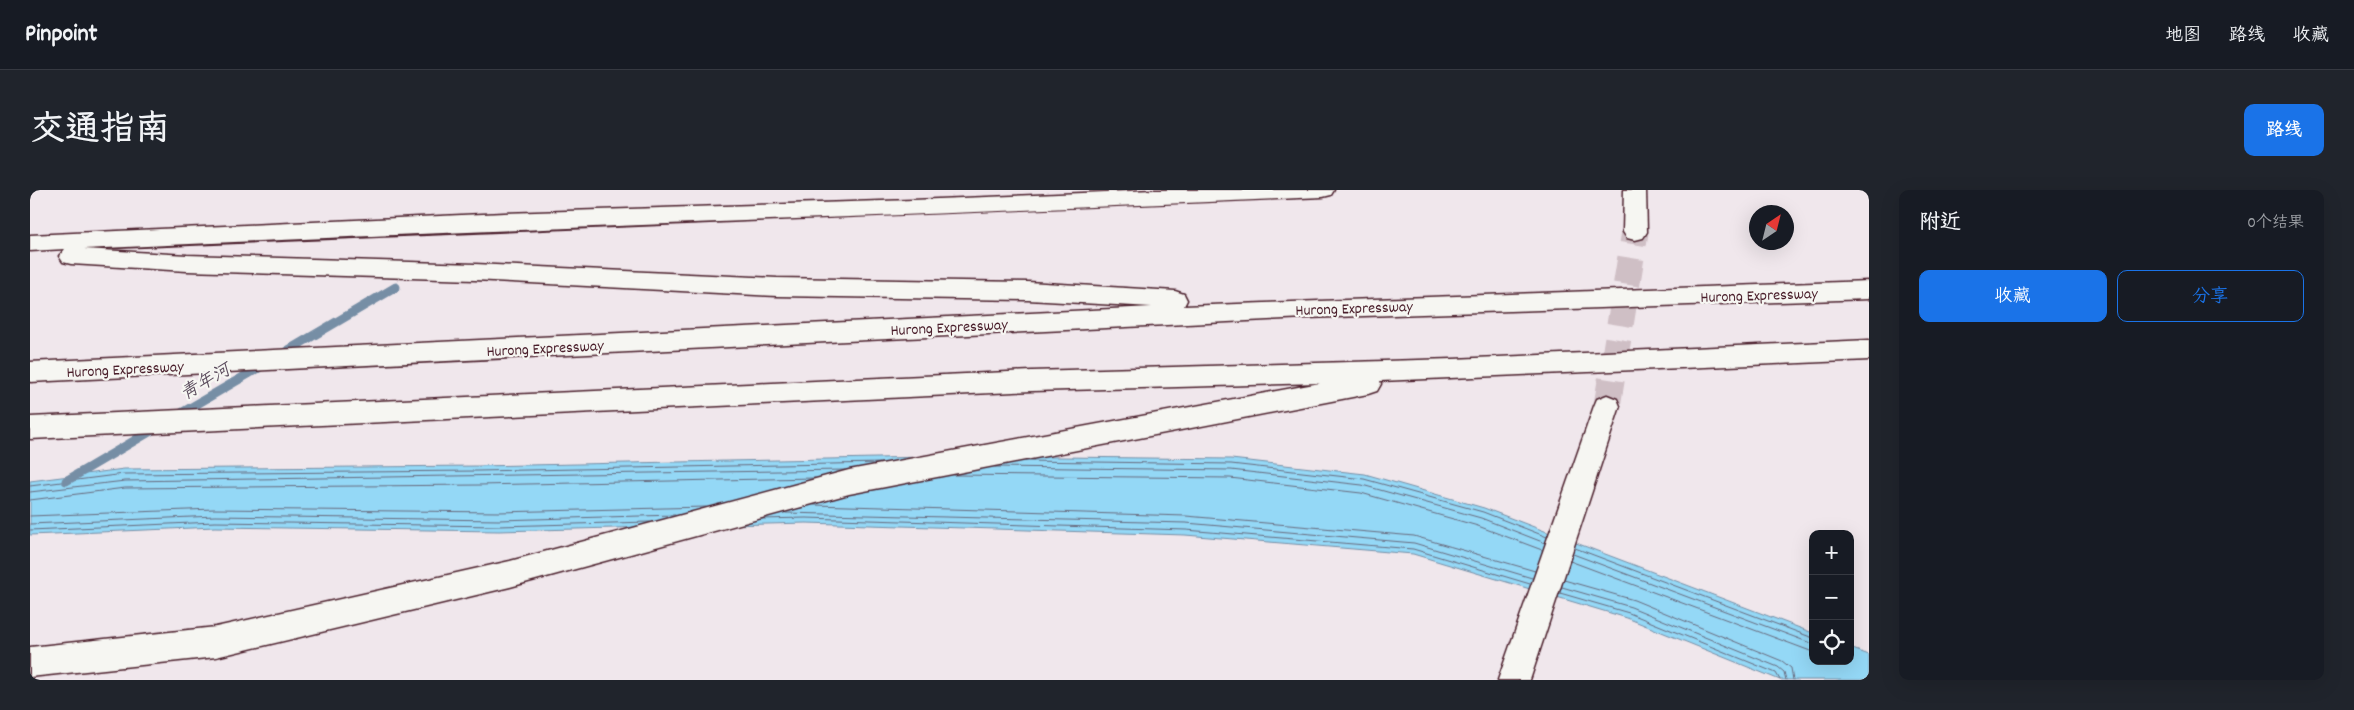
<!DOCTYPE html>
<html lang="zh">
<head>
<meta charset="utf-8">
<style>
  body { margin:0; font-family:Dekko,"LXGW WenKai TC",sans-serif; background:#20242c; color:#f1f3f6 }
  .controls { position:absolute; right:15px; bottom:15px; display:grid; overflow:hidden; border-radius:10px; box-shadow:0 5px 20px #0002 }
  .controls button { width:45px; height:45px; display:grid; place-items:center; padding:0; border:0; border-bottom:1px solid #363941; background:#171b24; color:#f1f3f6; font:25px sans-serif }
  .compass { position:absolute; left:1719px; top:15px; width:45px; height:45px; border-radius:50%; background:#171b24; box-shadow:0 5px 20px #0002; rotate:35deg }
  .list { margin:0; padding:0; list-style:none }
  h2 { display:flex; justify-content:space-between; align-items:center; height:65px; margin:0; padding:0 20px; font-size:21px }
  h2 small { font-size:16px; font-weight:400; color:#9ea1a6 }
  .actions { display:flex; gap:10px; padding:15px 20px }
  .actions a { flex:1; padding:11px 0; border:1px solid #1a73e8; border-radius:10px; text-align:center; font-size:18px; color:#1a73e8 }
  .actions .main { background:#1a73e8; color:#fff }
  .icon { flex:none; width:28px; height:28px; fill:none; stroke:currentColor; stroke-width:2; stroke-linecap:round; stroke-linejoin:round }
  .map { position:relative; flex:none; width:1839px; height:490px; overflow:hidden; border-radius:10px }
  header { display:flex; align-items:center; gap:30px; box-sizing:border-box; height:70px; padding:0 25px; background:#171b24; border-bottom:1px solid #363941 }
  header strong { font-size:24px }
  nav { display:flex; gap:28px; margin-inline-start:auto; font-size:18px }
  .intro { display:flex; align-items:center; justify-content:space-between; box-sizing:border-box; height:120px; padding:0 30px }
  h1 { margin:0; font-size:35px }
  .button { padding:12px 22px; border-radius:10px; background:#1a73e8; color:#fff; font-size:18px; font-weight:700 }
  main { display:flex; gap:30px; padding:0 30px }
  aside { flex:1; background:#171b24; border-radius:10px; box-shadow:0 5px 20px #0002 }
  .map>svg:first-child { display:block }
</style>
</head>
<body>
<header>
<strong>Pinpoint</strong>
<nav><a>地图</a><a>路线</a><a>收藏</a></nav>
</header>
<div class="intro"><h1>交通指南</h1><a class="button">路线</a></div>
<main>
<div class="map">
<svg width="1839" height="490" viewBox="0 0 1839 490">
  <rect width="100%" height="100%" fill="#f0e7ec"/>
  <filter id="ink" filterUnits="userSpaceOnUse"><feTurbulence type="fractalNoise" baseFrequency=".02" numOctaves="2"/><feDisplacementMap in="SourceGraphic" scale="10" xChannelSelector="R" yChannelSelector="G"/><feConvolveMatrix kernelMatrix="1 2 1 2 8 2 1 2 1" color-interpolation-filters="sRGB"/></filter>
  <g filter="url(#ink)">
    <!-- water -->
    <path fill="#94d8f6" stroke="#768ea5" d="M947 266 1201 269 1335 284 1454 318 1783 443V471H1820V458L1839 465V490H1750L1597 428 1383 364 1155 345 776 333 469 341 185 337 0 345V291L94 279 448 276Z"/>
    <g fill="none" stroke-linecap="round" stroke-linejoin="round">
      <!-- shore -->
      <g stroke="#68697c" stroke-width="1">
        <path d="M995 271 1201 274 1334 289 1453 322 1517 347"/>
        <path d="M965 277 1201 280 1332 295 1451 328 1515 353"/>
        <path d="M924 285 1200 288 1331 303 1448 336 1512 360"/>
        <path d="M0 296 94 284 448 281 852 273"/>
        <path d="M0 302 95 291 815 280"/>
        <path d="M0 310 95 298 449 295 785 288"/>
        <path d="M784 315 1156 326 1384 346 1505 381"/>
        <path d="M756 323 1156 333 1384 353 1502 388"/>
        <path d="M0 326 184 319 469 322 676 317"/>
        <path d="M731 329 776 328 1156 340 1383 359 1500 394"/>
        <path d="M0 334 185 326 469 330 645 325"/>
        <path d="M0 340 185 332 469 336 620 332"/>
        <path d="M1545 358 1783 448"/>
        <path d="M1543 364 1783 454"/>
        <path d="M1540 371 1783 462"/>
        <path d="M1534 390 1604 410 1752 471 1761 478 1763 490"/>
        <path d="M1532 397 1601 417 1748 477 1754 482 1756 490"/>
        <path d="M1530 403 1599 423 1746 483 1750 490"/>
      </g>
      <!-- stream -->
      <g stroke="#768ea5" stroke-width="9">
        <path d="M252 164 366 97"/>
        <path d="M148 225 234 175"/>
        <path d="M36 291 126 238"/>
      </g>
      <!-- minor-tunnel -->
      <path stroke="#cfbfc5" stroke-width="27" stroke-dasharray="27 14" stroke-linecap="butt" d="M1577 216 1605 42"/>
      <!-- minor casing -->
      <g stroke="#4a1f2b" stroke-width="3">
        <g id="minor">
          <path d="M1594 0H1616L1617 42 1613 48 1605 50 1597 48 1593 42Z"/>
          <path d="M1577 205 1587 209 1590 216 1500 490H1468L1564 216 1567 209Z"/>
        </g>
      </g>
      <!-- highway casing -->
      <g stroke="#4a1f2b" stroke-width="3">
        <g id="highway">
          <path d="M1124 0H1304L1301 5 1293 7C880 26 467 39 54 59L157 65 445 74 747 88 998 92 1145 101 1154 104 1157 110 1154 116 1839 91V109L1276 128 0 192V172L1122 117 998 110 747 106 445 90 157 81 41 74 33 72 29 66 35 59 0 61V45L474 23 883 10Z"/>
          <path d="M1839 150V170L1350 191 1351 194 1347 201 1338 204 819 304 480 397 186 467 0 487V457L186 437 480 371 819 280 1290 193 1002 201 0 249V227L1002 181 1423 169Z"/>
        </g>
      </g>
      <!-- minor -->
      <use href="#minor" fill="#f6f6f2" fill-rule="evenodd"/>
      <!-- highway -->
      <use href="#highway" fill="#f6f6f2" fill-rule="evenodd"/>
    </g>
  </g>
  <g text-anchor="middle" stroke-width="4.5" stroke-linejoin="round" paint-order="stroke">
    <!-- street labels -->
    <g font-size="16" fill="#4a1f2b" stroke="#f6f6f2">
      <text transform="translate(1729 104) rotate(-2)" y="6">Hurong Expressway</text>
      <text transform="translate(1324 117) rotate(-2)" y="6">Hurong Expressway</text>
      <text transform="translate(919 136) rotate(-3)" y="6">Hurong Expressway</text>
      <text transform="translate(515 157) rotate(-3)" y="6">Hurong Expressway</text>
      <text transform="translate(95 178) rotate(-3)" y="6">Hurong Expressway</text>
    </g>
    <!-- water labels -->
    <g font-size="18" font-style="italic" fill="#5c4d5e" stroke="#f6f6f2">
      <text transform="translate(175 191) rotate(-30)" y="6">青年河</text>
    </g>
  </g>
</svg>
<div class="controls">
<button>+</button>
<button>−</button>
<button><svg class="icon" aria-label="locate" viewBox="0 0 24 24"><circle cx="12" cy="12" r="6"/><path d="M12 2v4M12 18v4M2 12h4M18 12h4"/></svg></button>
</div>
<svg class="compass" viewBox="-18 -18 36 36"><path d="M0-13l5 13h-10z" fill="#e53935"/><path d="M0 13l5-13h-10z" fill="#9ea1a6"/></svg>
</div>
<aside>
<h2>附近<small>0个结果</small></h2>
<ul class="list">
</ul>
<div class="actions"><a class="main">收藏</a><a>分享</a></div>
</aside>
</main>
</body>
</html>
